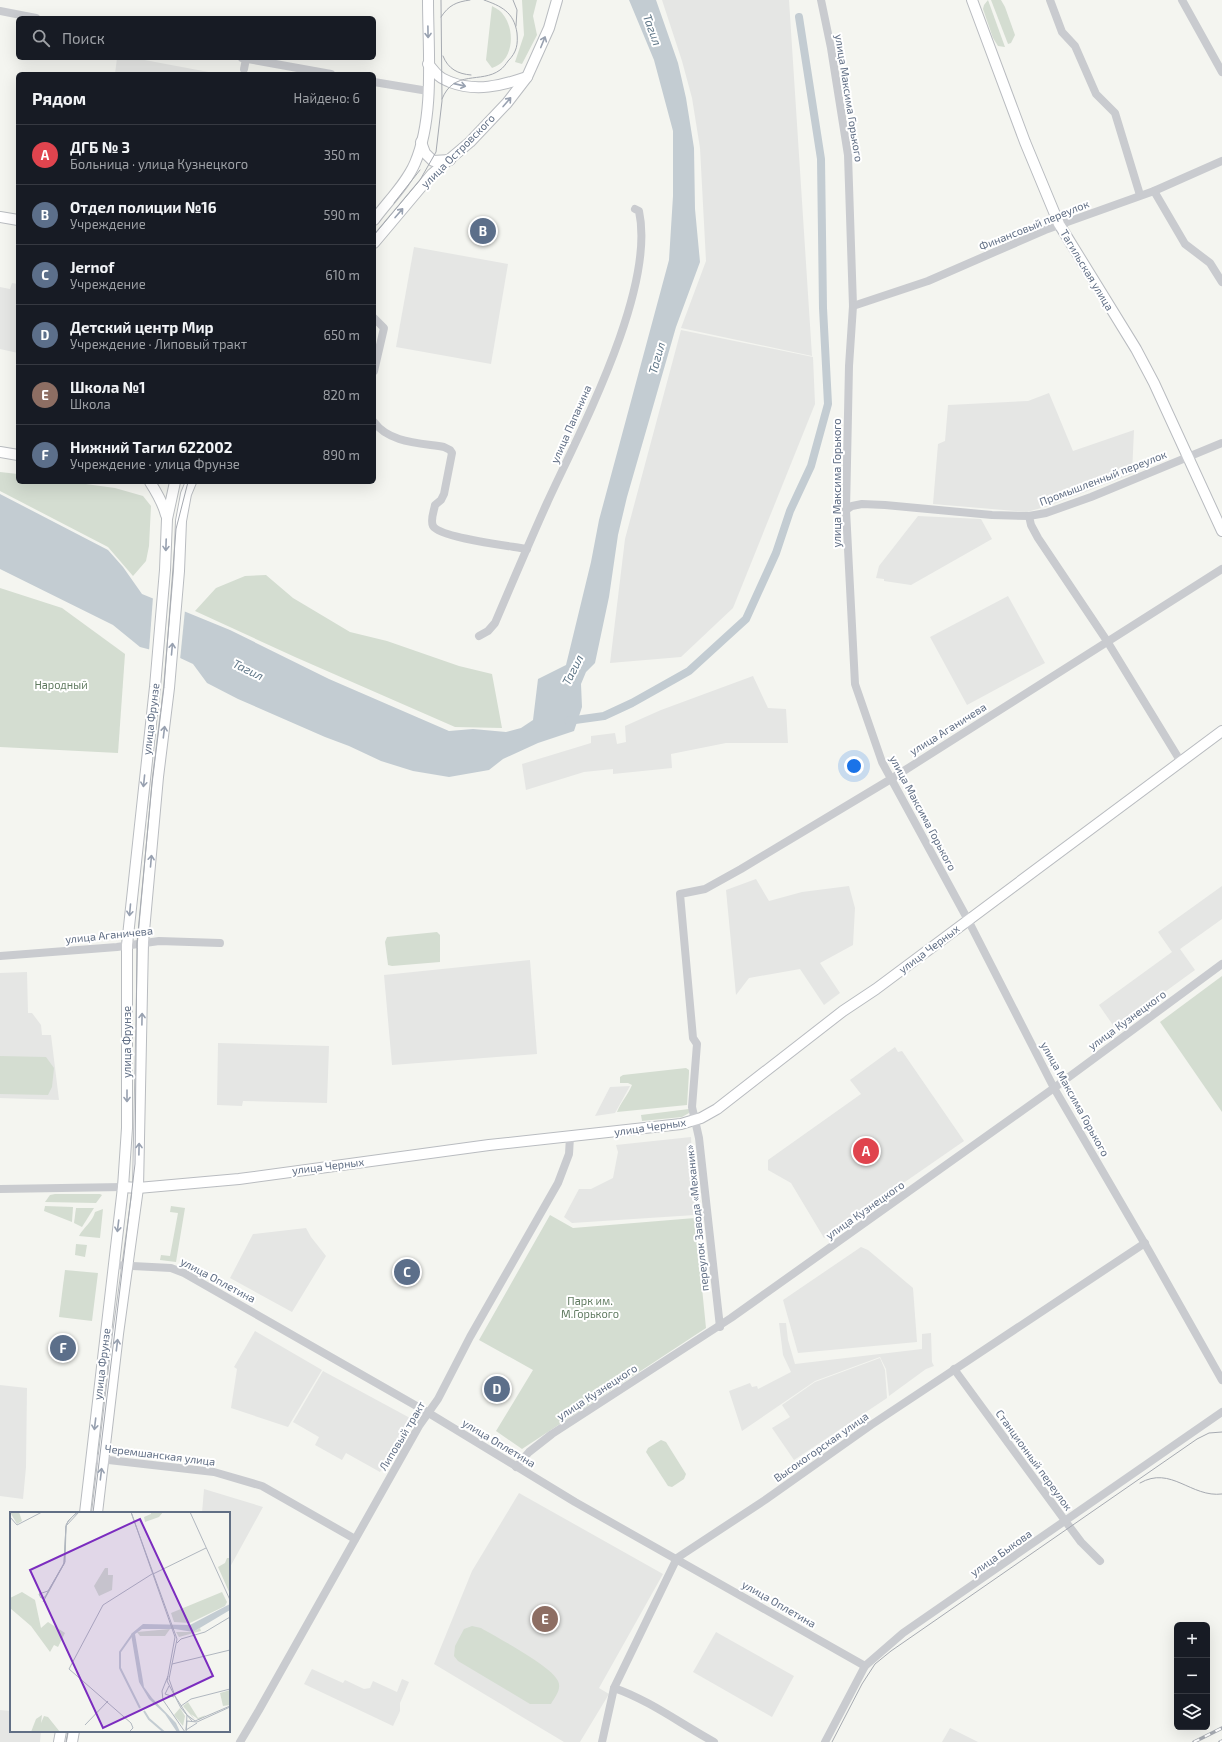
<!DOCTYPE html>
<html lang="ru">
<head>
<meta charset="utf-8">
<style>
  body { margin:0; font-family:"Exo 2",sans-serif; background:#242831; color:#f1f3f6 }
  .controls { position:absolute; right:12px; bottom:12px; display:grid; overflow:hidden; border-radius:6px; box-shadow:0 4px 16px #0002 }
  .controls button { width:36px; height:36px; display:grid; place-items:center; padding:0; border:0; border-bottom:1px solid #363941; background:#171b24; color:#f1f3f6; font:20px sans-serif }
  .you { position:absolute; left:854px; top:766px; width:14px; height:14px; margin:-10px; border:3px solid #fff; border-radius:50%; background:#1a73e8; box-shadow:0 0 0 6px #1a73e833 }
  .badge { display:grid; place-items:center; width:26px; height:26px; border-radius:50%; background:#2563eb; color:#fff; font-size:13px; font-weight:700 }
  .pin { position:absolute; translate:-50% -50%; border:2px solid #fff; box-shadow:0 1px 4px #0006 }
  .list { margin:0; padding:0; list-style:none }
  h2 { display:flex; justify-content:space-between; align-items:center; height:52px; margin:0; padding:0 16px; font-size:17px }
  h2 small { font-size:13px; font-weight:400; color:#9ea1a6 }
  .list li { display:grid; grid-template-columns:26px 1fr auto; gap:12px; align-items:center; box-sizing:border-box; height:60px; padding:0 16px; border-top:1px solid #363941 }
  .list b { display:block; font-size:15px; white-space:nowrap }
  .list p { margin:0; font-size:13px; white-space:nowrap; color:#9ea1a6 }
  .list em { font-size:13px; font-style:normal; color:#9ea1a6 }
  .icon { flex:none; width:22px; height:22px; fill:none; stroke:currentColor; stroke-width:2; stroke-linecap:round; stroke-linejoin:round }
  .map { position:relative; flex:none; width:1222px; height:1742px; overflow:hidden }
  .search { position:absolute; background:#171b24; box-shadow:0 4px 16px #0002; left:16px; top:16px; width:360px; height:44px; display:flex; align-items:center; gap:10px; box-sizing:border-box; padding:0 14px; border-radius:6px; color:#9ea1a6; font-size:15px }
  .panel { position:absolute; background:#171b24; box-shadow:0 4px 16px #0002; left:16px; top:72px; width:360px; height:412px; border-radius:6px }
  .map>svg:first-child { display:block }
</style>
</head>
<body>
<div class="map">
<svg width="1222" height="1742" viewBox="0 0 1222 1742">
  <rect width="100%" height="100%" fill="#f4f5f0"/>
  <!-- built -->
  <g fill="#e5e6e4">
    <path d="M662 0H789L812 356 681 328 706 261 700 148 692 98 682 61Z"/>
    <path d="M117 58H134L219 74H115Z"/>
    <path d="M414 247 508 264 491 364 396 347Z"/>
    <path d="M12 283 18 284V353L0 349V287L10 289Z"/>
    <path d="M681 330 813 357 815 404 733 608 681 657 610 663 625 539Z"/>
    <path d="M1049 393 1073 451 1134 430 1132 474 1048 506 1027 512 933 504 938 444 945 441 948 405 1028 401Z"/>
    <path d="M918 516 981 519 992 539 911 585 884 581V579L876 578 879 566Z"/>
    <path d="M1008 596 1045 663 967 705 930 637Z"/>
    <path d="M753 676 768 708 786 709 788 743H726L671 754 672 768 613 774V769L584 772 526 790 522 764 591 743V736L615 733 617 744 626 742 625 726 661 710Z"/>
    <path d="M756 879 769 901 802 892 849 886 855 908 853 945 820 963 840 993 824 1005 800 969 749 978 736 995 726 890Z"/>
    <path d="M1222 886V919L1180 949 1195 970 1115 1028 1099 1005 1172 952 1158 932Z"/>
    <path d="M530 960 537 1054 392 1065 384 975Z"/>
    <path d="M27 972 28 1013H32L41 1025 42 1035H51L59 1100 0 1098V973Z"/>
    <path d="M218 1043 329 1046 327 1103 243 1101 242 1106 217 1105Z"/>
    <path d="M895 1047 898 1052 902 1051 964 1141 824 1238 791 1183 768 1170V1160L861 1094 850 1080Z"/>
    <path d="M630 1086 615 1113 595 1116 610 1087Z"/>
    <path d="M691 1137 695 1215 572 1223 564 1217 579 1189H591L613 1178 618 1152 616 1145Z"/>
    <path d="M306 1228 311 1237 326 1256 292 1312 230 1278 253 1234Z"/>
    <path d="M861 1247 868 1250 913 1288 917 1342 798 1353 783 1300Z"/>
    <path d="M779 1323H786L788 1340 795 1364 922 1349V1334L931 1333 932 1362 934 1366 926 1369 889 1396 886 1369 880 1357 815 1381 742 1431 729 1391 750 1383 752 1387 757 1386 758 1389 791 1372 783 1355Z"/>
    <path d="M255 1331 322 1370 288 1427 231 1408 237 1369 234 1367Z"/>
    <path d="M880 1358 885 1370 887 1398 794 1460 772 1428 790 1417 782 1405 815 1382Z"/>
    <path d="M323 1371 410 1418 380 1472 346 1453 342 1460 315 1445 319 1437 293 1422Z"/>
    <path d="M0 1385 27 1388 26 1467 23 1499 0 1496Z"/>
    <path d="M204 1489 263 1507 229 1569V1513H202Z"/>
    <path d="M519 1493 663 1574 599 1688 609 1694 580 1742H564L434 1664 472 1571Z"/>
    <path d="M716 1632 794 1676 772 1717 693 1672Z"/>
    <path d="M312 1669 343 1683 345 1680 364 1689 370 1688 373 1681 397 1692 402 1679 409 1682 400 1703V1711L393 1726 304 1684Z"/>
    <path d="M0 1710 11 1711V1731H41L40 1742H0Z"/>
    <path d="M950 1728 978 1742H942Z"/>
  </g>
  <!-- green -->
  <g fill="#d4ddd1">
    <path d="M522 0H537L533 16 537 35 522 64 515 62 524 35Z"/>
    <path d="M988 0 1005 47 998 46 993 38 983 9 984 5Z"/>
    <path d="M991 0H1001L1005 7 1015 35 1011 43 1008 44Z"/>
    <path d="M492 6C495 8 500 10 502 13 516 29 514 62 492 68L486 60Z"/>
    <path d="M0 472 18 474V482H71L115 488 143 496 151 506 149 546 146 561 133 576 108 547 0 491Z"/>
    <path d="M266 575 293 598 350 632 387 641 459 666 492 674 502 728 455 727 295 657 195 611 216 588 245 576Z"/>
    <path d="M0 588 62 608 125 654 118 753 0 747Z"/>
    <path d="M437 932 440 935V962L392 966 388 965 385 942 387 937Z"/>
    <path d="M1222 976V1112L1160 1022Z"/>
    <path d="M0 1056 46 1057 54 1068 52 1087 48 1095 0 1094Z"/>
    <path d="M686 1068 689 1070V1073L687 1105 617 1112C621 1102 628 1095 632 1085L628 1083H620V1077L623 1075Z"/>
    <path d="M689 1109V1113L682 1117 642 1121 641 1115Z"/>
    <path d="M55 1194H100L102 1195 96 1203 45 1202 50 1195Z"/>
    <path d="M45 1206 73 1207 72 1222 44 1211Z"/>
    <path d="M171 1206 185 1208 176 1262 160 1260 161 1255 170 1256 178 1213 170 1212Z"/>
    <path d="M76 1208H94L82 1227 74 1223Z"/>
    <path d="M103 1209 100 1238 79 1236C83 1228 93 1221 95 1212Z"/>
    <path d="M550 1215 573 1228 695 1218 706 1328 522 1449 496 1431 533 1370 479 1340Z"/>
    <path d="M76 1244 87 1245 85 1257 75 1255Z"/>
    <path d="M65 1270 98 1273 92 1321 59 1317Z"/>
    <path d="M661 1440 666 1442 686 1474 684 1479 672 1487 668 1486 646 1452 648 1448Z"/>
    <path d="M472 1626 481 1628C496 1637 552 1666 558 1681 562 1689 555 1697 551 1704H530L458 1661 454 1656 455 1646 464 1629Z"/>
  </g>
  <!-- water -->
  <path fill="#c3ccd2" d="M629 0H656L678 63 686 98 694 148 695 209 700 262 676 327 627 497 618 535 609 597 595 663 586 672 581 684 582 707 574 731 538 743 503 759 489 770 449 777 413 771 381 761 349 746 325 737 238 699 207 683 193 664 178 657 140 647 113 625 0 569V494L108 550 123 567 142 594 230 630 329 679 449 731 473 729 506 732 521 728 533 720 538 679 566 665 591 562 599 520 669 260 673 196V131L654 60Z"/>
  <!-- pier -->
  <path fill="#f4f5f0" d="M153 597 185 610 180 660 149 651Z"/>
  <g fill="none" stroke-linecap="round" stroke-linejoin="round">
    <!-- canal -->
    <path stroke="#c3ccd2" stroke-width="8" d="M568 721 604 716 632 703 689 671 746 619 776 553 790 511 811 466 828 404 823 308 821 159 799 17"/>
    <!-- major casing -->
    <g stroke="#b9bcc0" stroke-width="12">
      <g id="major">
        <path d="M972 0 1025 142 1059 224 1136 349 1154 383 1222 531"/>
        <path d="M428 64C432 68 435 73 439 76 442 79 446 80 450 82 476 92 501 86 527 77"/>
        <path d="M421 142 425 153 433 161 450 160"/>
        <path d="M0 217 18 220"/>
        <path d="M374 220C387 202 406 184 415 163 435 116 428 51 428 0"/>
        <path d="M374 243 432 174 470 142 507 103 527 77 549 28 557 0"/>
        <path d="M0 452 18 455"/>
        <path d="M150 482C157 493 163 503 166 515"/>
        <path d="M123 1187 138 1188 239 1179 489 1145 681 1124 701 1118 717 1109 843 1011 876 989 1222 731"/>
        <path d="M85 1513 123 1187 127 1128V945L155 687 165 570 167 519 175 482"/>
        <path d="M97 1513 118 1334 138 1188 143 942 158 777 169 688 179 571 181 521 186 494 191 482"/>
        <path d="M59 1742 61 1731"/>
        <path d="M72 1742 74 1731"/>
      </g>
    </g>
    <!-- minor -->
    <g stroke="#c9cbcf" stroke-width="8">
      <path d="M821 0 831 48 848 155 853 306 849 366 846 510 855 684 882 762 968 920 1054 1088 1149 1251 1222 1380"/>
      <path d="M1050 0 1062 32 1075 46 1096 94 1115 113 1140 195"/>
      <path d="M1182 0 1222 72"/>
      <path d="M0 11 36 18"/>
      <path d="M242 58 331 74"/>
      <path d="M244 69 246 59"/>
      <path d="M374 82 428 91"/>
      <path d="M1154 191 1185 244 1210 263 1222 282"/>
      <path d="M853 306 928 281 1045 230 1154 191 1222 161"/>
      <path d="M374 318 384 328 374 371"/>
      <path d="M374 422C389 443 421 443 444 447L450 450 452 453 444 494 441 500 435 505C434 511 430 520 433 526 440 538 511 546 527 549"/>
      <path d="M846 510 852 506 862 504 885 505 992 515 1029 516 1046 513 1091 497 1222 443"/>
      <path d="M1029 516 1031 525 1038 538 1107 641 1181 762"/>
      <path d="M479 636 488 631 495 623C512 583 529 543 547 503 580 431 656 289 639 211L635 209"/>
      <path d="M0 956 117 947 159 941 220 943"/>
      <path d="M0 1189 123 1187"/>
      <path d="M113 1265 171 1268 184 1273 427 1412 575 1502 865 1666"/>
      <path d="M720 1327 699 1138 692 1107 697 1044 693 1038 680 894 705 889 741 869 891 779 1222 569"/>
      <path d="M954 1369 1066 1522 1081 1542 1100 1561"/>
      <path d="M91 1458 214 1472 262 1486 355 1539"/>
      <path d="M516 1467 529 1452 552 1434 731 1318 1054 1088 1222 964"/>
      <path d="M614 1688C649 1700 681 1724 714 1742"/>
      <path d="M240 1742 259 1710 419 1426 438 1399 470 1337 558 1183 569 1154 570 1137"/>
      <path d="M602 1742 614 1688 677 1558 765 1500 871 1425 1145 1243"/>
      <path d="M825 1742 865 1666 903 1633 1222 1412"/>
    </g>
    <!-- major -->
    <use href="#major" stroke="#fff" stroke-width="10"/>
    <!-- tram -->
    <g stroke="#a6aab1" stroke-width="1">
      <path d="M513 0 517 10 516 26"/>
      <path d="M441 17C449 5 456 2 470 0"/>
      <path d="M443 56C448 69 458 74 471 75"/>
      <path d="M442 99C454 69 481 84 500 70 503 68 506 64 508 61 517 52 518 44 517 33 514 12 501 6 484 0"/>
      <path d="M394 203 420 170"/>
      <path d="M374 235 420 180 436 152 442 101 441 0"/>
      <path d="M1140 1483C1171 1465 1191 1498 1222 1494"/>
      <path d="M93 1513 135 1164 137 943 152 784 164 687 176 529 188 482"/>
      <path d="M66 1742 68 1731"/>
      <path d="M832 1742 862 1684 875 1664 891 1651 1197 1439 1209 1433 1222 1432"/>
    </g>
    <!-- rail casing -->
    <g stroke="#a6aab1" stroke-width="3.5">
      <g id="rail">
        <path d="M1194 1742 1222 1728"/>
        <path d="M1220 1742 1222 1741"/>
      </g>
    </g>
    <!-- rail -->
    <use href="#rail" stroke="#fff" stroke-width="2" stroke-dasharray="6" stroke-linecap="butt"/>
  </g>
  <!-- one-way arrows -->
  <defs><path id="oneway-shaft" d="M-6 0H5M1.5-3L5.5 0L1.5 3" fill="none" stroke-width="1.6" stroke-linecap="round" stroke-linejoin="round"/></defs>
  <g stroke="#98a1b0">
    <use href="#oneway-shaft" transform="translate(428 32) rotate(89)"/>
    <use href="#oneway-shaft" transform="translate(543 42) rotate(-68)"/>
    <use href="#oneway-shaft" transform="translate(460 85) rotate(13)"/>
    <use href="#oneway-shaft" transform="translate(507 102) rotate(-49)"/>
    <use href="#oneway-shaft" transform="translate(399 213) rotate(-49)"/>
    <use href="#oneway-shaft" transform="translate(166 545) rotate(92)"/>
    <use href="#oneway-shaft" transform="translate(172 649) rotate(-85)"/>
    <use href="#oneway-shaft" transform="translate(164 732) rotate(-83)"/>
    <use href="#oneway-shaft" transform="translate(144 781) rotate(96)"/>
    <use href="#oneway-shaft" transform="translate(151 861) rotate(-85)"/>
    <use href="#oneway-shaft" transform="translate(130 910) rotate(95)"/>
    <use href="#oneway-shaft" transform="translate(142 1019) rotate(-89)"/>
    <use href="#oneway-shaft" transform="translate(127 1096) rotate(90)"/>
    <use href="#oneway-shaft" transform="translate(139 1149) rotate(-89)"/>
    <use href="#oneway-shaft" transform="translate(118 1226) rotate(97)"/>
    <use href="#oneway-shaft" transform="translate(117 1345) rotate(-83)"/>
    <use href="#oneway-shaft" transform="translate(95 1424) rotate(97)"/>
    <use href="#oneway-shaft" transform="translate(101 1474) rotate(-83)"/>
  </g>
  <g text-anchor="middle" stroke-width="4" stroke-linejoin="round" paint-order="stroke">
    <!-- street labels -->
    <g font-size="11" fill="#616f85" stroke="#fff">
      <text transform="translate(849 98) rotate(81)" y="4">улица Максима Горького</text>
      <text transform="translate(458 151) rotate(-45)" y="4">улица Островского</text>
      <text transform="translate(1034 225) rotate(-22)" y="4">Финансовый переулок</text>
      <text transform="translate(1087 270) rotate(59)" y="4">Тагильская улица</text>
      <text transform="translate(571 424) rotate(-66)" y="4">улица Папанина</text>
      <text transform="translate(1103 478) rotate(-21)" y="4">Промышленный переулок</text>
      <text transform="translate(837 483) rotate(-90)" y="4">улица Максима Горького</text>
      <text transform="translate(151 719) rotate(-83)" y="4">улица Фрунзе</text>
      <text transform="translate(948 729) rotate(-32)" y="4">улица Аганичева</text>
      <text transform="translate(923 813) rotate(62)" y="4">улица Максима Горького</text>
      <text transform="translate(109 935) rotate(-6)" y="4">улица Аганичева</text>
      <text transform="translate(929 949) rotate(-37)" y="4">улица Черных</text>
      <text transform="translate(1127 1020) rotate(-36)" y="4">улица Кузнецкого</text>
      <text transform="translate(127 1042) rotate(-90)" y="4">улица Фрунзе</text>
      <text transform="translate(1075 1099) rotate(61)" y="4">улица Максима Горького</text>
      <text transform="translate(650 1127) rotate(-8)" y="4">улица Черных</text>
      <text transform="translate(328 1166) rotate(-7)" y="4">улица Черных</text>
      <text transform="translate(865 1210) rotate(-35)" y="4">улица Кузнецкого</text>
      <text transform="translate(697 1218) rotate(-96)" y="4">переулок Завода «Механик»</text>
      <text transform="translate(218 1280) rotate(28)" y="4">улица Оплетина</text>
      <text transform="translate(102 1364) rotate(-83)" y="4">улица Фрунзе</text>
      <text transform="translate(597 1392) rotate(-33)" y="4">улица Кузнецкого</text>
      <text transform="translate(402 1436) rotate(-59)" y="4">Липовый тракт</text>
      <text transform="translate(499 1443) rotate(31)" y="4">улица Оплетина</text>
      <text transform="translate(821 1447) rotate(-35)" y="4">Высокогорская улица</text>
      <text transform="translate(160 1455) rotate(7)" y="4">Черемшанская улица</text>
      <text transform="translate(1034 1460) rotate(54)" y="4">Станционный переулок</text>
      <text transform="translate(1001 1553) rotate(-35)" y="4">улица Быкова</text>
      <text transform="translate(779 1604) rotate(30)" y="4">улица Оплетина</text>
    </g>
    <!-- park labels -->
    <g font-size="11" fill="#617b61" stroke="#fff">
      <text x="61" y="689">Народный</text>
      <text x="590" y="1305">Парк им.<tspan x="590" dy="13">М.Горького</tspan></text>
    </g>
    <!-- water labels -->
    <g font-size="12" font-style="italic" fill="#617889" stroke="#fff">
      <text transform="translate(652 30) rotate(70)" y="4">Тагил</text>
      <text transform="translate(657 358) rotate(-74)" y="4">Тагил</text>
      <text transform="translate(248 670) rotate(26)" y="4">Тагил</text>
      <text transform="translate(573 670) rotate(-63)" y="4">Тагил</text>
    </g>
  </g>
  <!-- overview -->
  <g transform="translate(10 1512)">
    <rect width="220" height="220" fill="#f4f5f0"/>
    <path d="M0 0H9L12 9 7 12ZM141 0H153L149 5 135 10 134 5 141 2ZM217 46H220V82L208 55 215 51ZM95 56H98V63H103L102 78 89 84 84 74ZM12 80 25 88 31 116 38 110 55 121 48 135 44 133 40 140 21 114 0 96V86ZM212 80 217 90 215 94 180 111 164 110 161 101ZM190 116 191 119 169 125 166 120H183ZM160 117 155 124H130L127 120ZM220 178V193L213 194 210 181ZM178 190 188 206 196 203 189 208 181 202 186 209 173 194ZM170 196 175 204 173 214 164 203ZM32 203 31 211 34 204 38 205 50 220H21L26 207Z" fill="#d4ddd1"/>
    <path d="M220 92V98L183 120 165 117H132L125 122 134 175 142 186 166 211 170 220H167L155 202 139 187 129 170 121 122 133 112 180 113Z" fill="#c3ccd2"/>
    <path fill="none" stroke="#c3ccd2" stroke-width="2" d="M122 123 110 140V156L130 196M134 199 139 207 154 220"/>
    <path fill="none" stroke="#b0b7bf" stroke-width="1" d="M68 0 62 5 57 11 56 13 54 52 38 79 29 82 31 86 35 85 54 51 56 14 69 0M121 0 167 127 159 167 165 184 177 203 185 209 220 194M121 0 165 125 157 169 171 196 182 209M180 0 220 88M0 5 7 13 32 0M143 62 196 36M33 90 55 50 56 15 58 9 67 0M167 131 171 127 195 120 220 105M162 152 220 138M158 164 152 179 153 188 175 220M159 174 155 182 164 185M171 194 181 187 220 177M75 213 98 189M176 218 187 211M176 218 177 203M119 220 123 216 121 211 59 157 93 93 142 62M176 220 177 209 187 210 220 195"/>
    <path fill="#7b2cbf" fill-opacity="0.15" stroke="#7b2cbf" stroke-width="2" d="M130 7 203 164 93 216 20 58Z"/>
    <rect width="220" height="220" fill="none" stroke="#616f85" stroke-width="2"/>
  </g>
</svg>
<div class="controls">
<button>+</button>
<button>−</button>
<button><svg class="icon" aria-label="layers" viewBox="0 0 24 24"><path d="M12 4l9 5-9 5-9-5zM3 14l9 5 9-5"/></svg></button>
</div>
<div class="you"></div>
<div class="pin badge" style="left:866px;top:1151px;background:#e0444e">A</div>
<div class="pin badge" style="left:483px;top:231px;background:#5c6f8a">B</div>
<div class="pin badge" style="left:407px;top:1272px;background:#5c6f8a">C</div>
<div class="pin badge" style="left:497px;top:1389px;background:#5c6f8a">D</div>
<div class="pin badge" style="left:545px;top:1619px;background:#8d6e63">E</div>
<div class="pin badge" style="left:63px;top:1348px;background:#5c6f8a">F</div>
<div class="search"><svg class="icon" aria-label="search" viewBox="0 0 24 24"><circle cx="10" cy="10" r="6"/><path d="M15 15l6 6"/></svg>Поиск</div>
<section class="panel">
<h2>Рядом<small>Найдено: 6</small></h2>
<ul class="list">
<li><span class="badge" style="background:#e0444e">A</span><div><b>ДГБ № 3</b><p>Больница · улица Кузнецкого</p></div><em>350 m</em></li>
<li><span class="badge" style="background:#5c6f8a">B</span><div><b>Отдел полиции №16</b><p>Учреждение</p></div><em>590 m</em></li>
<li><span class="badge" style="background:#5c6f8a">C</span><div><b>Jernof</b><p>Учреждение</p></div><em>610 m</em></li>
<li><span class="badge" style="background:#5c6f8a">D</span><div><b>Детский центр Мир</b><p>Учреждение · Липовый тракт</p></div><em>650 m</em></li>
<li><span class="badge" style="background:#8d6e63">E</span><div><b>Школа №1</b><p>Школа</p></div><em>820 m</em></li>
<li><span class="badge" style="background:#5c6f8a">F</span><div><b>Нижний Тагил 622002</b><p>Учреждение · улица Фрунзе</p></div><em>890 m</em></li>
</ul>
</section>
</div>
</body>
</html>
